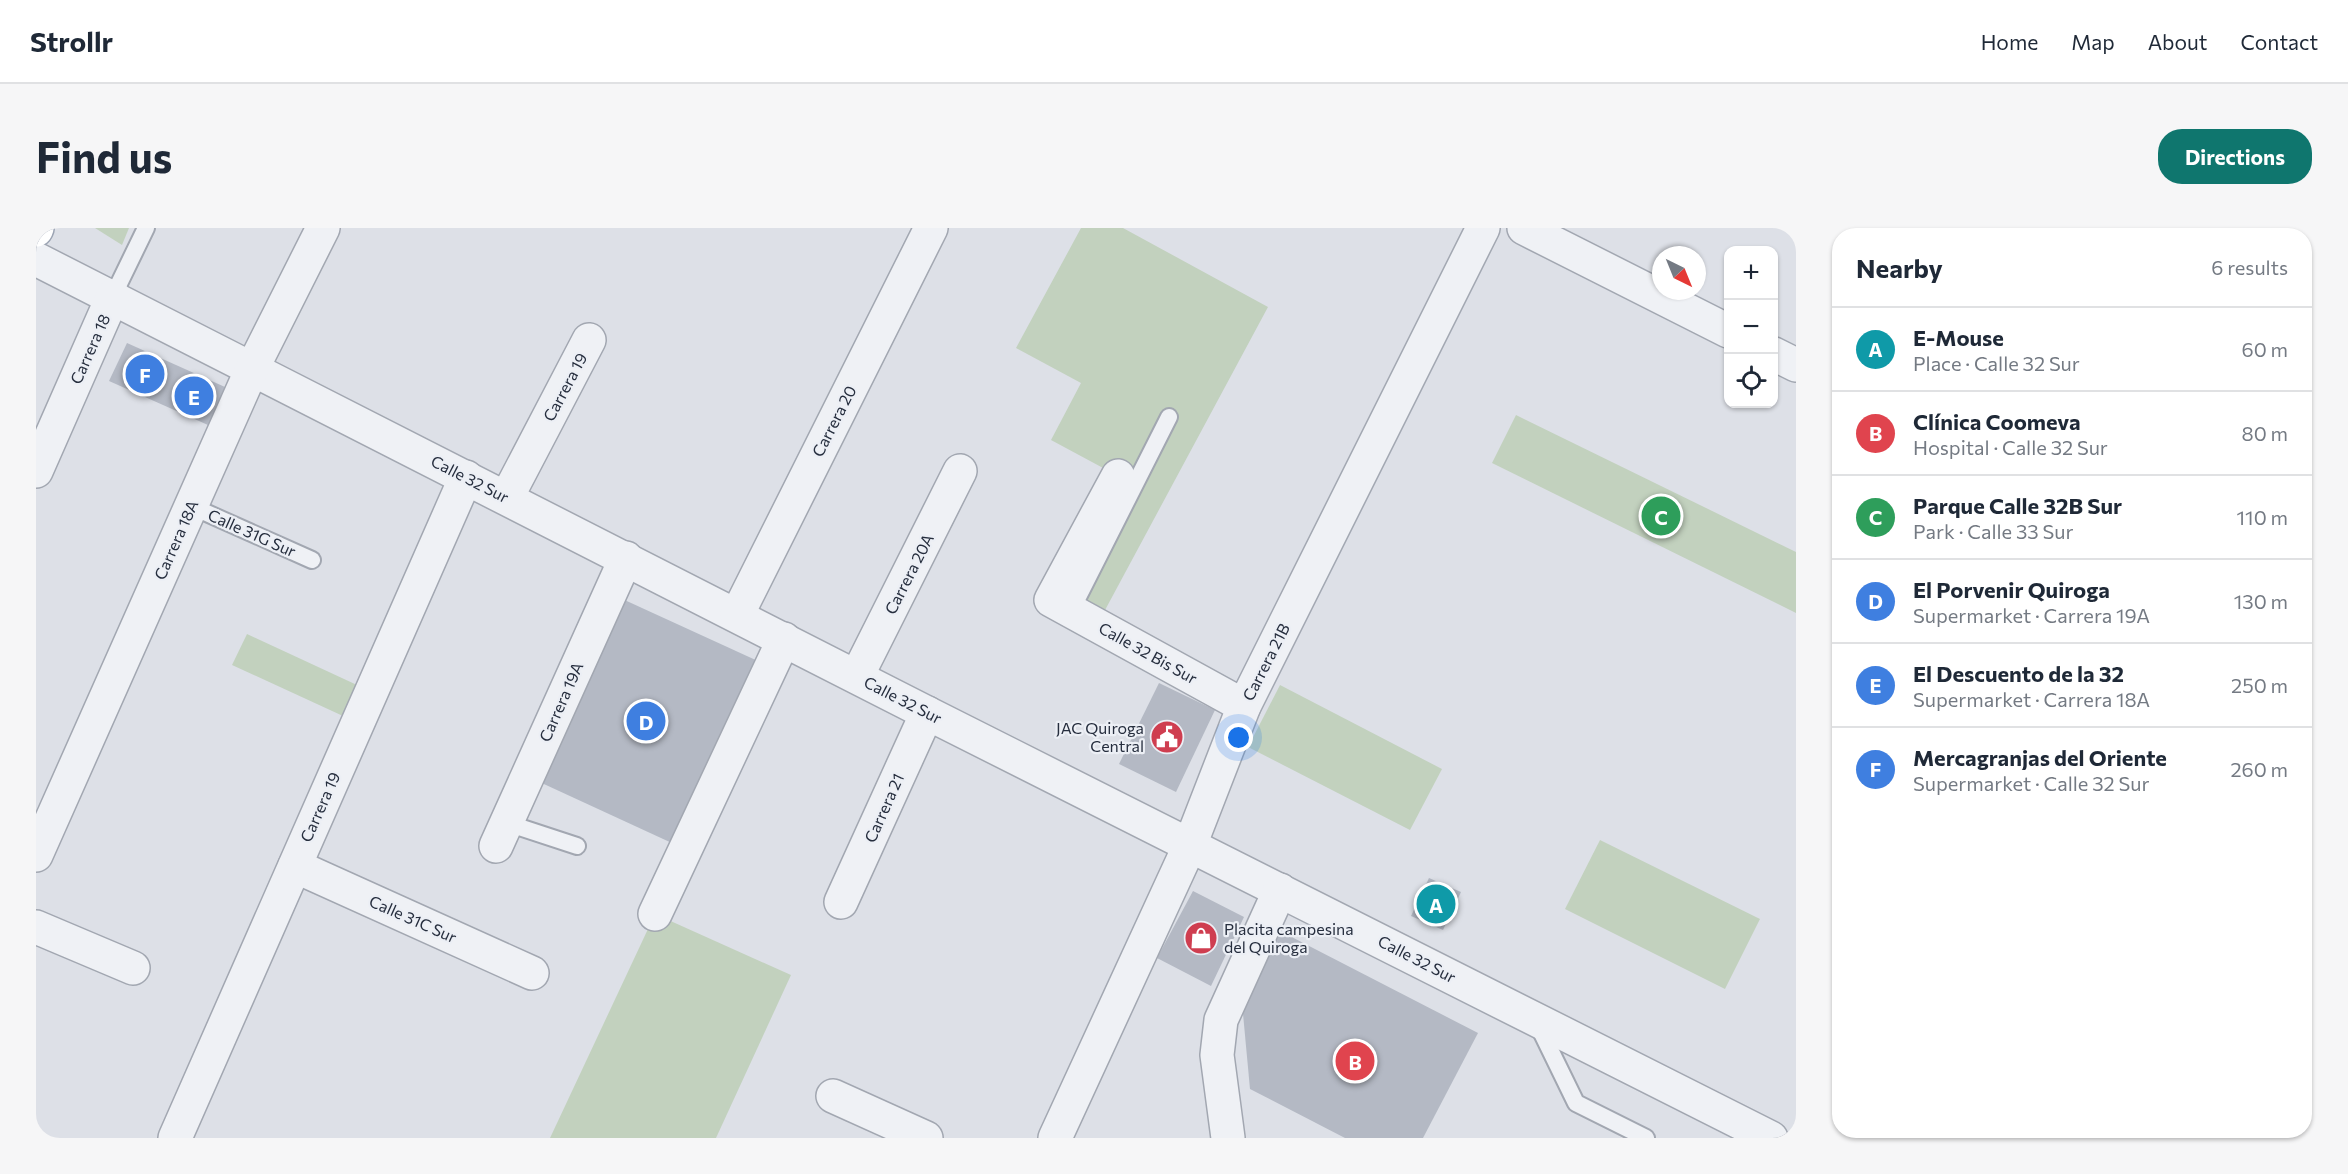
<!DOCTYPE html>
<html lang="en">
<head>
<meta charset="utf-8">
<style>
  body { margin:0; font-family:Commissioner,sans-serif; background:#f6f6f7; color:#1f2937 }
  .controls { position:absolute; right:18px; top:18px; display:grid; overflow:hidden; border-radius:12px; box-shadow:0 2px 4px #0004 }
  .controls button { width:54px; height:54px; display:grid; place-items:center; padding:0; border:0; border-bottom:2px solid #e0e1e3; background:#fff; color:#1f2937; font:30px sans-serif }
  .compass { position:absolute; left:1616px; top:18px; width:54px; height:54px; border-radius:50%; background:#fff; box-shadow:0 2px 4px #0004; rotate:137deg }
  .you { position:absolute; left:1203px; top:510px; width:21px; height:21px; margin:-15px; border:4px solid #fff; border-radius:50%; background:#1a73e8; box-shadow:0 0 0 9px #1a73e833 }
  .badge { display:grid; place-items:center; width:39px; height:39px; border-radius:50%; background:#0f766e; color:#fff; font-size:20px; font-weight:700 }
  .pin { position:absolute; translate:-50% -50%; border:3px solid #fff; box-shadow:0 2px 6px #0006 }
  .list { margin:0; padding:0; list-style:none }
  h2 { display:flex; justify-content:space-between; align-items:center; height:78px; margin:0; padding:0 24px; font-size:26px }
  h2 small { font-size:20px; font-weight:400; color:#747a83 }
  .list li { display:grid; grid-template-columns:39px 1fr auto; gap:18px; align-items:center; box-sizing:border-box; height:84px; padding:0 24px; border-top:2px solid #e0e1e3 }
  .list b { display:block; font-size:22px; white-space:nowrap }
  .list p { margin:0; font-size:20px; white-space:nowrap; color:#747a83 }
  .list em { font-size:20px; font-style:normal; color:#747a83 }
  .icon { flex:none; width:33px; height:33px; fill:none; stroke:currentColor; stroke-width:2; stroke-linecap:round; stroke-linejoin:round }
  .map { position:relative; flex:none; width:1760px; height:910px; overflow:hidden; border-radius:24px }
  header { display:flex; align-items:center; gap:36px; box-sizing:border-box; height:84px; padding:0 30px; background:#fff; border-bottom:2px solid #e0e1e3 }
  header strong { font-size:28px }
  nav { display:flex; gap:33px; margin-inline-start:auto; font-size:21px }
  .intro { display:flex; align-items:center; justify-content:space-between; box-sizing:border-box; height:144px; padding:0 36px }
  h1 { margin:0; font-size:42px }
  .button { padding:15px 27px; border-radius:24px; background:#0f766e; color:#fff; font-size:21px; font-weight:700 }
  main { display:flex; gap:36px; padding:0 36px }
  aside { flex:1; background:#fff; border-radius:24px; box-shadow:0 2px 4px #0004 }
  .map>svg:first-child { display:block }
</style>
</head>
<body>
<header>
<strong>Strollr</strong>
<nav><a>Home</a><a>Map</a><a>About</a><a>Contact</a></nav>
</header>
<div class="intro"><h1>Find us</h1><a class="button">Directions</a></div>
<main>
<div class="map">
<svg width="1760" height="910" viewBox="0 0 1760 910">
  <rect width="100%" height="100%" fill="#dde0e7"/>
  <!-- green -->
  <g fill="#c2d1be">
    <path d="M59 0H93L86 17Z"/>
    <path d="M1045 0H1087L1232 79 1061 397 1015 372 1082 248 1015 212 1045 155 980 120Z"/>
    <path d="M1480 187 1760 324V385L1456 235Z"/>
    <path d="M211 406 321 457 307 488 196 437Z"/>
    <path d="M1244 457 1406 541 1374 602 1212 519Z"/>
    <path d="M1564 612 1724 691 1689 761 1529 681Z"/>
    <path d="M619 686 755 747 680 910H514Z"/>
  </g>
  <!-- building -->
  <g fill="#b4b9c4">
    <path d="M91 115 189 159 172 197 73 153Z"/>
    <path d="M582 369 724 434 638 616 497 551Z"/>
    <path d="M1123 455 1179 482 1140 564 1083 536Z"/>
    <path d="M1393 650 1425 664 1407 702 1375 688Z"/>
    <path d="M1157 663 1208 689 1175 758 1121 730Z"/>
    <path d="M1244 703 1442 805 1387 910H1309L1214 861 1206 775Z"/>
  </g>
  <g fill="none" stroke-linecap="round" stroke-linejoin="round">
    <!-- service casing -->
    <g stroke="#a2a7b1" stroke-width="20">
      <g id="service">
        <path d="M77 68 110 0"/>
        <path d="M155 278 276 332"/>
        <path d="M1035 383 1133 189"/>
        <path d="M471 595 541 618"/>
        <path d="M1502 797 1540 875 1610 910"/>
      </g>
    </g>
    <!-- minor casing -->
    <g stroke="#a2a7b1" stroke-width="36">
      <g id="minor">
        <path d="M0 31 891 485 1735 910"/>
        <path d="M0 243 77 68"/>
        <path d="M1082 248 1015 372 1208 478"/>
        <path d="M471 269 553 112"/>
        <path d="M701 387 895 0"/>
        <path d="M821 448 924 243"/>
        <path d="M460 618 590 330"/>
        <path d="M0 627 216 141 287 0"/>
        <path d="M259 638 496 745"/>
        <path d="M805 674 891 485"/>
        <path d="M619 686 748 411"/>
        <path d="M0 699 97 740"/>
        <path d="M797 868 890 910"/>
        <path d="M139 910 430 249"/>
        <path d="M1019 910 1154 617 1208 478 1447 0"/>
        <path d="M1192 910 1181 827 1185 792 1244 662"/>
      </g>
    </g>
    <!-- tertiary casing -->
    <g stroke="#a2a7b1" stroke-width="36">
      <g id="tertiary">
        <path d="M1488 0 1692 103"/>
        <path d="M1738 126 1760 137"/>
      </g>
    </g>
    <!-- primary casing -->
    <g stroke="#9ca4b3" stroke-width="36">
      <path id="primary" d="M0 2 1 0"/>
    </g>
    <!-- service -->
    <use href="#service" stroke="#eff1f5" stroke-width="16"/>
    <!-- minor -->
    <use href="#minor" stroke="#eff1f5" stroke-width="33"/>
    <!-- tertiary -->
    <use href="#tertiary" stroke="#eff1f5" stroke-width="33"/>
    <!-- primary -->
    <use href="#primary" stroke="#fff" stroke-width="33"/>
  </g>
  <!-- icons -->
  <defs>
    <g id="civic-disc" transform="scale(1.725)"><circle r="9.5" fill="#cf3e50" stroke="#eceff5"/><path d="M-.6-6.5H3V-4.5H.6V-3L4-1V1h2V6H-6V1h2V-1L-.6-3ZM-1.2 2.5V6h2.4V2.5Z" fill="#fff"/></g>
    <g id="shop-disc" transform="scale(1.725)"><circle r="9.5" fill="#cf3e50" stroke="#eceff5"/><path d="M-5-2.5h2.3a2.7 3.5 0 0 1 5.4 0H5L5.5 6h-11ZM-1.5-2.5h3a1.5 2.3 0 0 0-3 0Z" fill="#fff"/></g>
  </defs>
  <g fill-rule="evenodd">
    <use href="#civic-disc" x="1131" y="509"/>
    <use href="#shop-disc" x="1165" y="710"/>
  </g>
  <g text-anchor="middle" stroke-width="4.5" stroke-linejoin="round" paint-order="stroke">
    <!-- street labels -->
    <g font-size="16" fill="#262e3e" stroke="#eceff5">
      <text transform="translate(54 121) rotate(-66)" y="6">Carrera 18</text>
      <text transform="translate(529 159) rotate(-62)" y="6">Carrera 19</text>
      <text transform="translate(798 193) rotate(-63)" y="6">Carrera 20</text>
      <text transform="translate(434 251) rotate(27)" y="6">Calle 32 Sur</text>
      <text transform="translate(216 305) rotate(24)" y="6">Calle 31G Sur</text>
      <text transform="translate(140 312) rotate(-66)" y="6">Carrera 18A</text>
      <text transform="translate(873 346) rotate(-63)" y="6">Carrera 20A</text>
      <text transform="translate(1112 425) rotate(29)" y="6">Calle 32 Bis Sur</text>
      <text transform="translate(1230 434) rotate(-63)" y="6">Carrera 21B</text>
      <text transform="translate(867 472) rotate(27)" y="6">Calle 32 Sur</text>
      <text transform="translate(525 474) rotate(-66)" y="6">Carrera 19A</text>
      <text transform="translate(284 579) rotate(-66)" y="6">Carrera 19</text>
      <text transform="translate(848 580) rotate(-66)" y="6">Carrera 21</text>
      <text transform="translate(377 691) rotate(24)" y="6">Calle 31C Sur</text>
      <text transform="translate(1381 731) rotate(27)" y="6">Calle 32 Sur</text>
    </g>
    <!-- poi labels -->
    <g font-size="16" fill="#262e3e" stroke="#eceff5" text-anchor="end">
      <text x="1108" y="506">JAC Quiroga<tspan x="1108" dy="18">Central</tspan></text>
      <text x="1188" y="707" text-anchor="start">Placita campesina<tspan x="1188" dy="18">del Quiroga</tspan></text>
    </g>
  </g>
</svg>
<div class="controls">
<button>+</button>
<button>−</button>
<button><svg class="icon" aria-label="locate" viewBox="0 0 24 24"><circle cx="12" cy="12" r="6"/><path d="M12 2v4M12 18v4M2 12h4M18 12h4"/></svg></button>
</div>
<svg class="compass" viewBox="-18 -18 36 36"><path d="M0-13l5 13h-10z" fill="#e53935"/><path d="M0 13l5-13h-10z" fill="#747a83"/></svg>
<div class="you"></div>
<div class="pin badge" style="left:1400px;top:676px;background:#0f9aa8">A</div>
<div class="pin badge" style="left:1319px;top:833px;background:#e0444e">B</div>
<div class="pin badge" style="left:1625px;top:288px;background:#2e9e5b">C</div>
<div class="pin badge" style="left:610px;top:493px;background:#3f7fe0">D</div>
<div class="pin badge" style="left:158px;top:168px;background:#3f7fe0">E</div>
<div class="pin badge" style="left:109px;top:146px;background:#3f7fe0">F</div>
</div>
<aside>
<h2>Nearby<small>6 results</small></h2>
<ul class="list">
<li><span class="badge" style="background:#0f9aa8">A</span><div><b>E-Mouse</b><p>Place · Calle 32 Sur</p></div><em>60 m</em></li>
<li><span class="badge" style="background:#e0444e">B</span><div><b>Clínica Coomeva</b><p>Hospital · Calle 32 Sur</p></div><em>80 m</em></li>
<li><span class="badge" style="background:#2e9e5b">C</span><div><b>Parque Calle 32B Sur</b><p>Park · Calle 33 Sur</p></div><em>110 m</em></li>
<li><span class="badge" style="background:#3f7fe0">D</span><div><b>El Porvenir Quiroga</b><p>Supermarket · Carrera 19A</p></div><em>130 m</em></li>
<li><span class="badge" style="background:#3f7fe0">E</span><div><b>El Descuento de la 32</b><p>Supermarket · Carrera 18A</p></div><em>250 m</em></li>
<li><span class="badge" style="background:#3f7fe0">F</span><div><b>Mercagranjas del Oriente</b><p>Supermarket · Calle 32 Sur</p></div><em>260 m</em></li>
</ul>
</aside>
</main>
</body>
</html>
